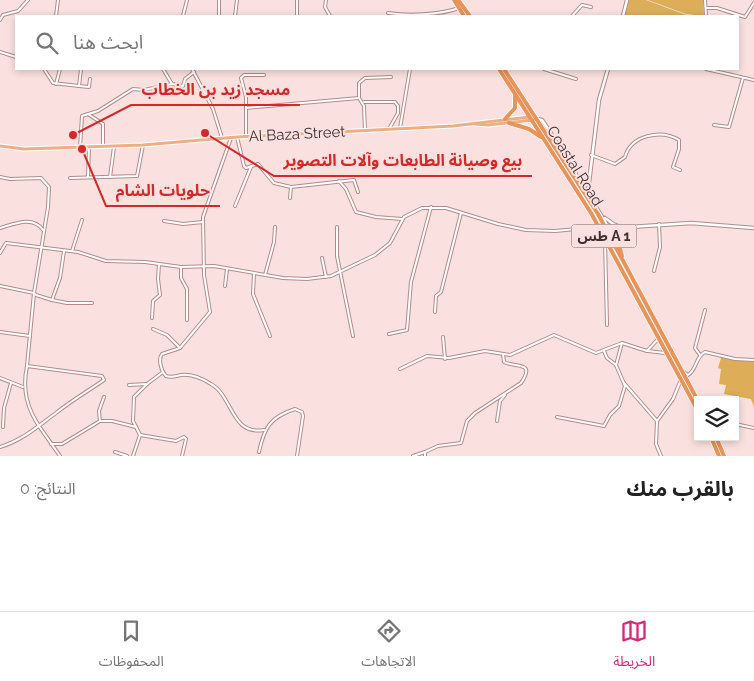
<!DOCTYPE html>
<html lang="ar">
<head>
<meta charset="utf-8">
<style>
  body { margin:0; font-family:Raleway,"Noto Sans Arabic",sans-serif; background:#f2f2f2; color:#222; direction:rtl }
  .controls { position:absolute; right:15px; bottom:15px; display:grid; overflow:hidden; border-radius:0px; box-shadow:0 2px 8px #0003 }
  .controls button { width:45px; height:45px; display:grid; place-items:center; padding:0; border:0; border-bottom:1px solid #e0e0e0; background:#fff; color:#222; font:25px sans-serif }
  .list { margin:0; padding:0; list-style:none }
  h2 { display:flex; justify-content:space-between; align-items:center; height:65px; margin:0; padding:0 20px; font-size:21px }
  h2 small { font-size:16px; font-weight:400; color:#767676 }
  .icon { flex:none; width:28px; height:28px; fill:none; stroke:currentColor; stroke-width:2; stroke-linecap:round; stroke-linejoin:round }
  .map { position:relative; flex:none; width:754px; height:456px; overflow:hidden; direction:ltr }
  .search { position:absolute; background:#fff; box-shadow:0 2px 8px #0003; left:15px; right:15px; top:15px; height:55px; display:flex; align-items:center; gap:12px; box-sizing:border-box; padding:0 18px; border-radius:0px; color:#767676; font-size:19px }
  .sheet { height:155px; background:#fff }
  nav { display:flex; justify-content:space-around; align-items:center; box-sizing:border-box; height:70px; border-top:1px solid #e0e0e0; background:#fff; font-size:14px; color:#767676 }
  nav a { display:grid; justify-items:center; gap:2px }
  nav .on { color:#db2777 }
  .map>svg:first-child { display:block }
</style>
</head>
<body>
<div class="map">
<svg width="754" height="456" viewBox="0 0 754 456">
  <rect width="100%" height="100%" fill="#fae1e0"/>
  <!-- green -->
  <g fill="#dead57">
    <path d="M629 0H646L689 16H625Z"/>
    <path d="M648 0H703L704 16 686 14Z"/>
    <path d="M721 358 754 360V407L751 399 724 394 726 385 719 384 721 369 718 368Z"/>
  </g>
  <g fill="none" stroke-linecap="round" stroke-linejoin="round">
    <!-- minor casing -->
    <g stroke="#b18b89" stroke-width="4">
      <g id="minor">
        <path d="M326 0 325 7 330 16"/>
        <path d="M705 0 706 16"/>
        <path d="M706 8H717L745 17 754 3"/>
        <path d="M388 13C408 16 440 15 459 8"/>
        <path d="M56 16 58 0"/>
        <path d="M183 16 187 0"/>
        <path d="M219 16V0"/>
        <path d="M235 16 237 0"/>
        <path d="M297 16V0"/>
        <path d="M572 16 582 5 591 7"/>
        <path d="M0 20 3 15 18 11 28 0"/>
        <path d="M0 52 16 57"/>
        <path d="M44 69 53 83 79 86 81 69"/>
        <path d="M163 69 172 84"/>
        <path d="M192 69 213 109 222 138"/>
        <path d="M544 69 576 79"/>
        <path d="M706 69 754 80"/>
        <path d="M56 84 60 69"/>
        <path d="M79 86 89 87 90 79"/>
        <path d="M364 102H395L398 106V113L389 129"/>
        <path d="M246 108 359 98"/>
        <path d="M88 114 103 124V145"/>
        <path d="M714 125 729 127 743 78"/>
        <path d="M400 128 410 69"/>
        <path d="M365 130 364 106 359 98V83L365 78 391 77"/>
        <path d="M246 135V97L241 78 244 75H264"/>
        <path d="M237 137 244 166 246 168 258 164 274 183 291 187 354 180 358 192"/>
        <path d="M231 138 203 217 204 275 210 312 180 348 162 354C158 359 161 371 166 376 172 378 176 376 181 375 191 374 203 379 211 384 233 396 231 436 264 430"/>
        <path d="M80 147 82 116 98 111 133 89 144 90 172 84 183 86 185 79 194 72"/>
        <path d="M591 155 615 164 625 157C631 135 661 129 679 140V149L673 167 680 170"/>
        <path d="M0 177 10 179 41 178 49 187 48 207 34 293 36 295 52 300 60 278 64 251"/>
        <path d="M88 177 89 147"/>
        <path d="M110 177 114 147"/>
        <path d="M70 178 137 176 143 145"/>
        <path d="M339 181 346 189 356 212 376 217 402 219"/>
        <path d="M290 198 291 187"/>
        <path d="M235 206 251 167"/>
        <path d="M164 221 183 224 203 222"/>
        <path d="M337 227V256L353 336"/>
        <path d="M0 228C14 224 33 215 43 230"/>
        <path d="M605 241 607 325"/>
        <path d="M72 251 82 220"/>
        <path d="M0 253 6 243 78 252 106 261 145 262 181 267 214 266 283 278 307 279 331 276 375 255 390 243 404 217 422 208H446L498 224 526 230 555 231 599 227"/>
        <path d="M322 258 326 277"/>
        <path d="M181 267V278L187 289V320"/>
        <path d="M654 271 660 247 659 224"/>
        <path d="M254 274 253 294 270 336"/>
        <path d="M265 275 274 242 275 227"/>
        <path d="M0 286 34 293 27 366"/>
        <path d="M225 286 227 269"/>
        <path d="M52 300 67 303H92"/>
        <path d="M435 312 436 296 441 292 461 213"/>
        <path d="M152 318 153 301 160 295 158 279 159 264"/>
        <path d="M153 329 167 335 180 348"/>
        <path d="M0 332 30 336"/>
        <path d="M389 334 407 330 411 282 431 207"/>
        <path d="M443 337 445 359"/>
        <path d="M648 351 665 353"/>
        <path d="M700 355 695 348 705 310"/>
        <path d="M616 365 622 343"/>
        <path d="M400 369 427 356 449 358 485 351 510 355 554 335 596 353 622 343 647 351 659 338"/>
        <path d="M684 372 688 375C697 370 695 357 705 352L735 359 754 360"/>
        <path d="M0 378 23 387"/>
        <path d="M624 383 657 421"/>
        <path d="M129 385 147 384"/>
        <path d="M104 397 99 411 100 421H112L136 427"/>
        <path d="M557 417 604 426 610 415 619 406 625 386 616 365 607 358 604 351"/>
        <path d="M497 421 500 401 505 395"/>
        <path d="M735 424 754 428"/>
        <path d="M3 427 4 408 11 383"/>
        <path d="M140 435 176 441 184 437 186 439 182 456"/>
        <path d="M51 444H62L100 421"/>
        <path d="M0 447C23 440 37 427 56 413 71 401 88 391 104 380L102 376 27 366C22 390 27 409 41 429L60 456"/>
        <path d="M115 452 127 456"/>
        <path d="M259 452C264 428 270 417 295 409L302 412 303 416 297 456"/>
        <path d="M133 456 140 435 133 421 134 397 147 384 163 372"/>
        <path d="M413 456 425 452"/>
        <path d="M425 456V452L438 446 461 443 467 421 475 413 521 383C536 361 516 368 504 362L503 354"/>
        <path d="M661 456 656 444 657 421 673 399 680 382"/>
      </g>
    </g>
    <!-- tertiary casing -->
    <g stroke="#b18b89" stroke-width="4.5">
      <g id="tertiary">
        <path d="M623 16 627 0"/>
        <path d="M537 119 542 120 550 132 610 230"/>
        <path d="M588 191 599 100 608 69"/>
        <path d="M605 218 619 228V233L614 235 610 229 616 225"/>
        <path d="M617 226 630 227 691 223 754 228"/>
      </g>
    </g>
    <!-- primary casing -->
    <g stroke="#fff" stroke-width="5">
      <g id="primary">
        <path d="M475 124 488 125 533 120"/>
        <path d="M0 146 24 149 143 145 237 137 453 126 530 117"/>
      </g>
    </g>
    <!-- trunk casing -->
    <g stroke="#fff" stroke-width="5.5">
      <g id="trunk">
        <path d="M454 0 464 16"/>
        <path d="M458 0 470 16"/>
        <path d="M499 69 591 213 698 411"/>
        <path d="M504 69 598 214 698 401"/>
        <path d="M505 119 515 108V96"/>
        <path d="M509 123 529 129 541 137"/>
        <path d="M619 233 618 241 622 256"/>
        <path d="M711 437 719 456"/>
        <path d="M716 437 724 456"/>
      </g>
    </g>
    <!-- minor -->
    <use href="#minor" stroke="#fff" stroke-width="2"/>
    <!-- tertiary -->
    <use href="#tertiary" stroke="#fff" stroke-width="2.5"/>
    <!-- primary -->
    <use href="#primary" stroke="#eeae83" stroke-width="3"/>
    <!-- trunk -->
    <use href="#trunk" stroke="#e8935a" stroke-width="4"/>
  </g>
  <g text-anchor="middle" stroke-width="4" stroke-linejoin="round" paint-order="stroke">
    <!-- shield labels -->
    <rect fill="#fae1e0" stroke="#786564" stroke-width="1" x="571.5" y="224.5" width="65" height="23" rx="4"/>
    <g font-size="14" font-weight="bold" fill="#40302f">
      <text x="604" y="241">طس A 1</text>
    </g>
    <!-- street labels -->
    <g font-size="15" fill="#40302f" stroke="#fae1e0">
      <text transform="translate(297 134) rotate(-3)" y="5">Al Baza Street</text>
      <text transform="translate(575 166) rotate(58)" y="5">Coastal Road</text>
    </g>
  </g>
  <!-- callouts -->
  <path fill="none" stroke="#d62828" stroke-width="2" d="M73 135L131 105H300M205 133L274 176H532M82 149L106 206H220"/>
  <g fill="#d62828" stroke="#fae1e0" stroke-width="2">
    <circle cx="73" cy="135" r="5"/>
    <circle cx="205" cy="133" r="5"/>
    <circle cx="82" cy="149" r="5"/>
  </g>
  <g font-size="16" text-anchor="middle" font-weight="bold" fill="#d62828" stroke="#fae1e0" stroke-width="4" stroke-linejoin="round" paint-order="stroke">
    <text x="216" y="95">مسجد زيد بن الخطاب</text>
    <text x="403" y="166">بيع وصيانة الطابعات وآلات التصوير</text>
    <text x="163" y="196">حلويات الشام</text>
  </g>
</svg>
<div class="controls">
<button><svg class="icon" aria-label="layers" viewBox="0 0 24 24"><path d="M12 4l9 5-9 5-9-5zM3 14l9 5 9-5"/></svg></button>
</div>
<div class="search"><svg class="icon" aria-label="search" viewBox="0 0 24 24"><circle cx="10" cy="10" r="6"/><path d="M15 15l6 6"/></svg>ابحث هنا</div>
</div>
<section class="sheet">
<h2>بالقرب منك<small>النتائج: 0</small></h2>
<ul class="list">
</ul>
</section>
<nav>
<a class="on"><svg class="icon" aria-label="map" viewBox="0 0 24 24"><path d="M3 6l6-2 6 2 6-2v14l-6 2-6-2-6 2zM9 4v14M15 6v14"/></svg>الخريطة</a>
<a><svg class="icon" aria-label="directions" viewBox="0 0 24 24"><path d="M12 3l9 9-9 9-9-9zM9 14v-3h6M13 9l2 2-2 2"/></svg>الاتجاهات</a>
<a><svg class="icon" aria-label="saved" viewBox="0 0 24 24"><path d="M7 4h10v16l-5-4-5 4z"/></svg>المحفوظات</a>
</nav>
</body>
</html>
